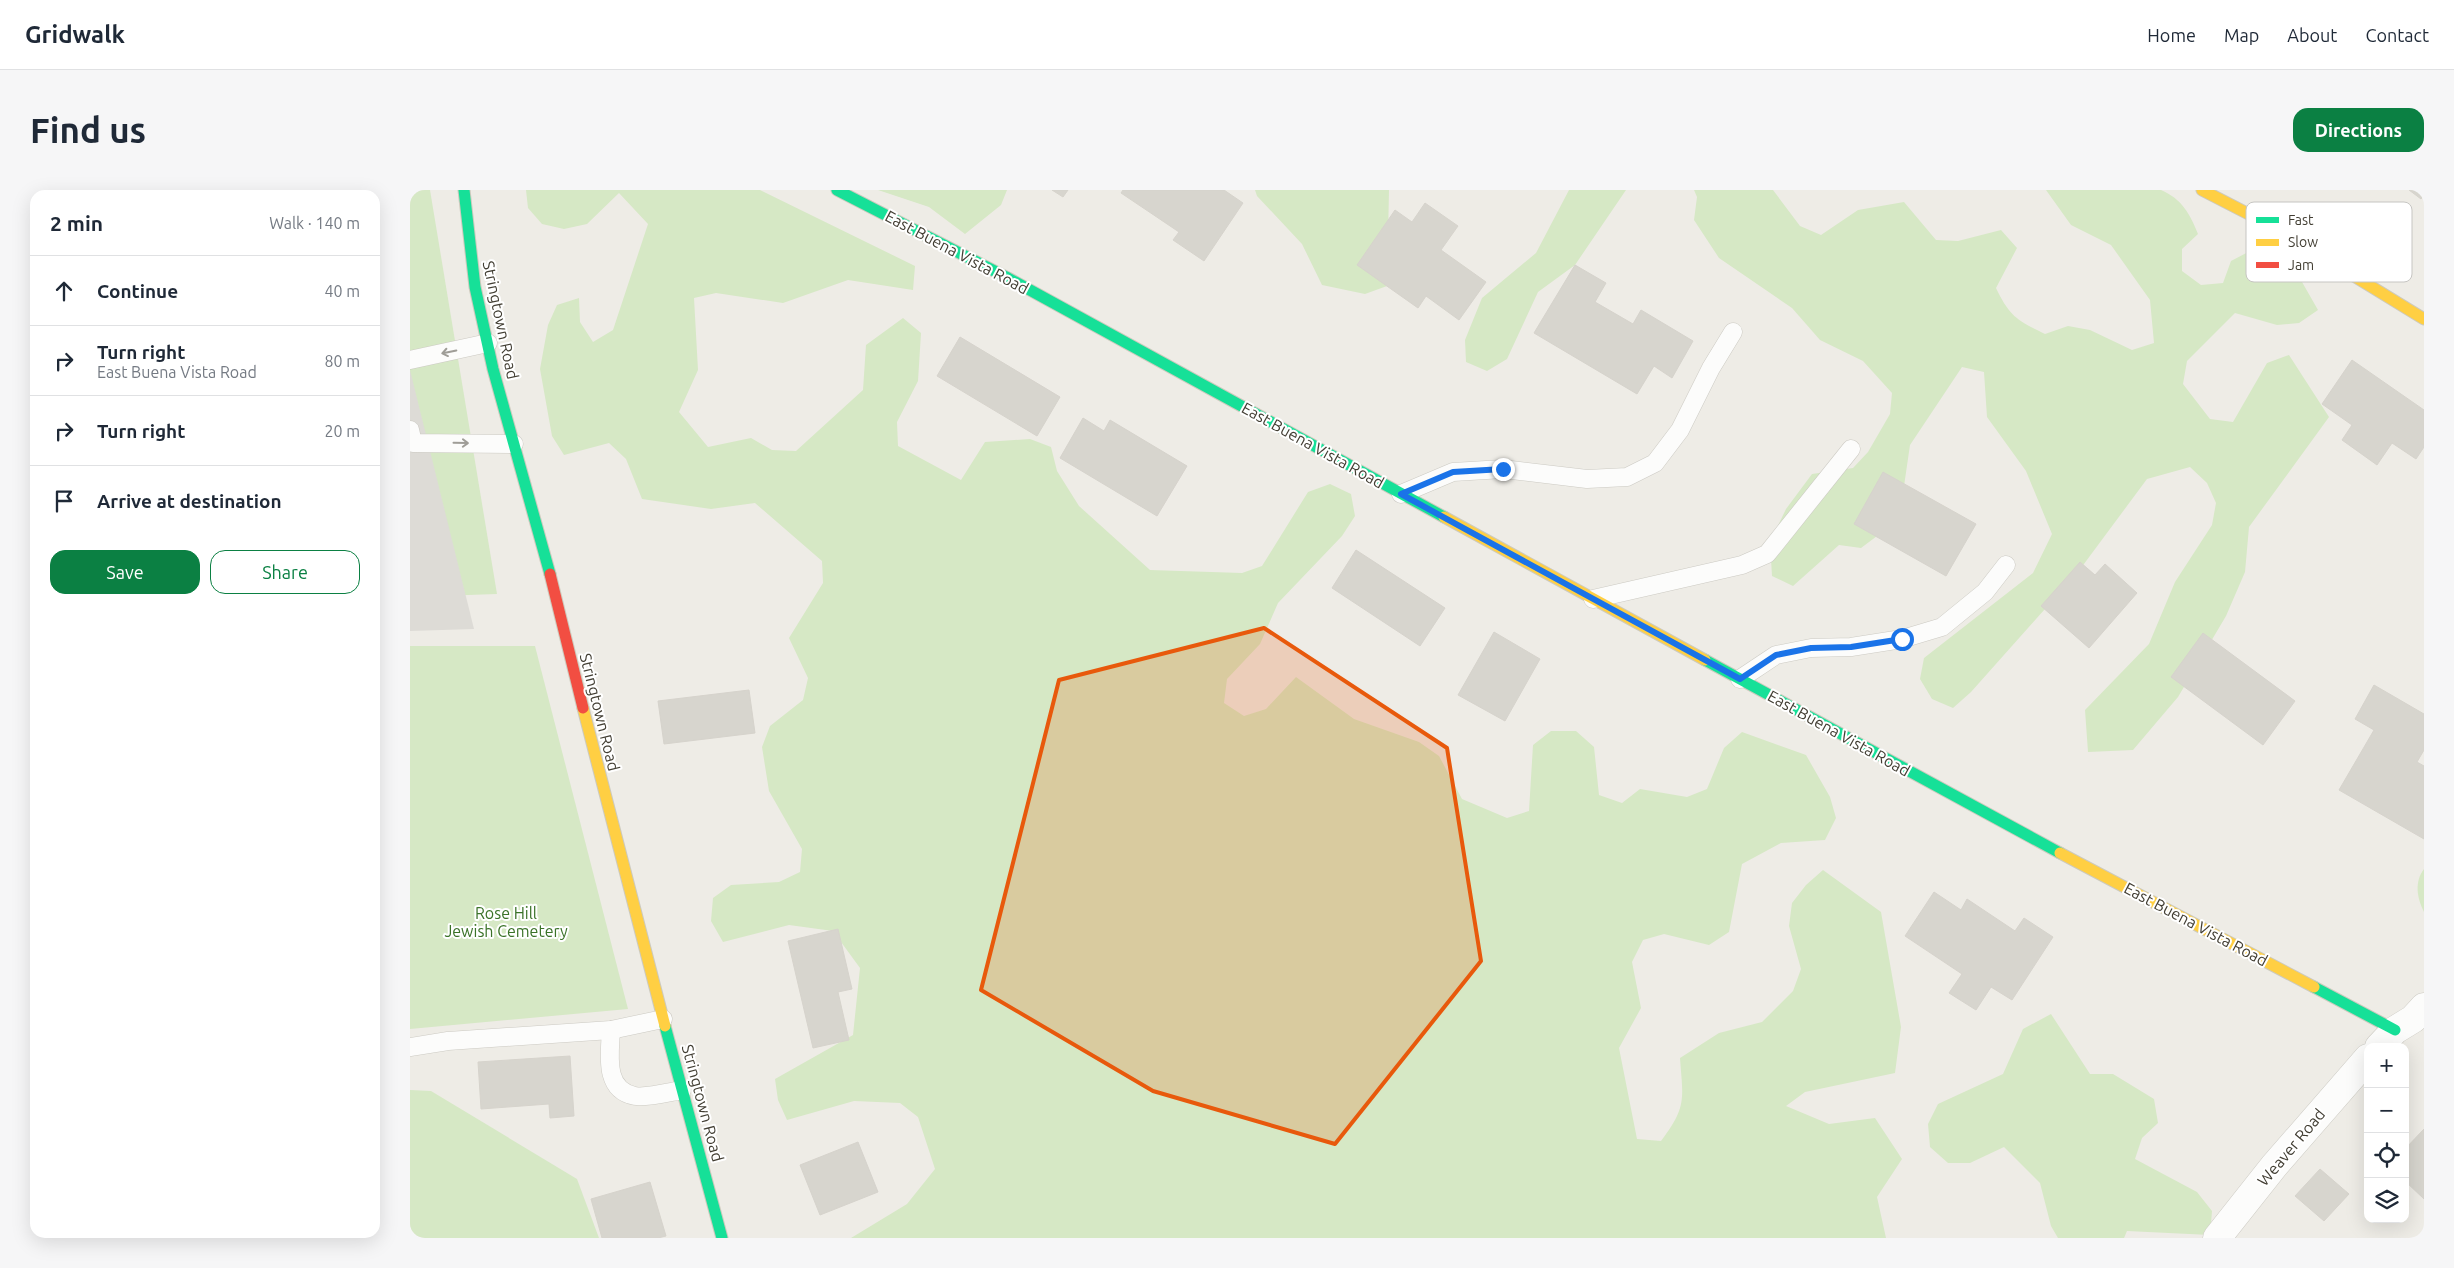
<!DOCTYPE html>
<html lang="en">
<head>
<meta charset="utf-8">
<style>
  body { margin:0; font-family:Ubuntu,sans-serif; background:#f6f6f7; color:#1f2937 }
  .controls { position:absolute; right:15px; bottom:15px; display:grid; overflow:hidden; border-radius:10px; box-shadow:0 5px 20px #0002 }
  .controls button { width:45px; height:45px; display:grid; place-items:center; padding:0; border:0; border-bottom:1px solid #e0e1e3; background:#fff; color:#1f2937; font:25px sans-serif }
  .stop { position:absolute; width:15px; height:15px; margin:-11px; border:4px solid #1a73e8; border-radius:50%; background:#fff }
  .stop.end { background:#1a73e8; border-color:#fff; box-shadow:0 1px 5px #0008 }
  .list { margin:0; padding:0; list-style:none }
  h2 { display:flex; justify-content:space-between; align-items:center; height:65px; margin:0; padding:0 20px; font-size:21px }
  h2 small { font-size:16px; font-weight:400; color:#747a83 }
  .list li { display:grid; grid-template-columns:32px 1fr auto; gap:15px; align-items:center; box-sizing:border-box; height:70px; padding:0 20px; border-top:1px solid #e0e1e3 }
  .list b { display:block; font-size:19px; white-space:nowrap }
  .list p { margin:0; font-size:16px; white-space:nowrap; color:#747a83 }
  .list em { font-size:16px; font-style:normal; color:#747a83 }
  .actions { display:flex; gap:10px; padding:15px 20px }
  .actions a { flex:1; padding:11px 0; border:1px solid #0b8043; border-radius:15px; text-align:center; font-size:18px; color:#0b8043 }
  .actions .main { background:#0b8043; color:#fff }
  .icon { flex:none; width:28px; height:28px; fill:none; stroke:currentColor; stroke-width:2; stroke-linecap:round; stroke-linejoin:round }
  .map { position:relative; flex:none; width:2014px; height:1048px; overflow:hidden; border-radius:15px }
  header { display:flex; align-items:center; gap:30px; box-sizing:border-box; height:70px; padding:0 25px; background:#fff; border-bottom:1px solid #e0e1e3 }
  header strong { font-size:24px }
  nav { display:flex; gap:28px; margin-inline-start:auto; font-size:18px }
  .intro { display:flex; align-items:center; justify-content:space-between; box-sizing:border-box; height:120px; padding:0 30px }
  h1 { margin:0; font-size:35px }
  .button { padding:12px 22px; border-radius:15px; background:#0b8043; color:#fff; font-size:18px; font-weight:700 }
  main { display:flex; gap:30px; padding:0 30px }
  aside { flex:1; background:#fff; border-radius:15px; box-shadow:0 5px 20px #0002 }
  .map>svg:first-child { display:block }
</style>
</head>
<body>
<header>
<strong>Gridwalk</strong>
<nav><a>Home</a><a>Map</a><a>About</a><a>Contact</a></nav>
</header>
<div class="intro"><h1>Find us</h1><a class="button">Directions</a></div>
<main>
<aside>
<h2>2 min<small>Walk · 140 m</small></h2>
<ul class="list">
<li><svg class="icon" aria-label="ahead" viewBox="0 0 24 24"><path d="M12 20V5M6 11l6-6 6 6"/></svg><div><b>Continue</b></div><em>40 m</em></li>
<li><svg class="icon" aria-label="right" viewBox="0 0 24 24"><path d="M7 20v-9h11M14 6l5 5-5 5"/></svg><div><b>Turn right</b><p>East Buena Vista Road</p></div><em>80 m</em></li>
<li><svg class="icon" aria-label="right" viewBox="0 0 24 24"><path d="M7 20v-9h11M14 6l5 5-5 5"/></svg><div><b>Turn right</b></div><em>20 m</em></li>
<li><svg class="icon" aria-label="arrive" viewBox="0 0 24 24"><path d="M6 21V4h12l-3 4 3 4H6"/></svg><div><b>Arrive at destination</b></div></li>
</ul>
<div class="actions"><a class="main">Save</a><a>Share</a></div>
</aside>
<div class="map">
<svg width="2014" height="1048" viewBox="0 0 2014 1048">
  <rect width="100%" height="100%" fill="#eeece6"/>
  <!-- green -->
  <g fill="#d6e8c5">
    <path d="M0 0H20L87 404 0 407Z"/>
    <path d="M116 0H350L505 76 503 100 438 90 373 113 306 103 284 108 288 180 269 222 298 257 341 248 362 260 386 261 453 200 456 155 493 128 511 143 508 191 487 232 488 256 551 290 575 252 620 249 641 257 647 281 669 316 740 380 832 383 852 376 898 302 920 294 941 304 945 326 932 346 868 413 850 454 817 489 814 513 834 526 856 519 886 487 944 529 1009 552 1029 566 1052 609 1097 628 1119 621 1123 555 1141 541H1166L1184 557 1189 605 1212 613 1230 599 1277 607 1297 599 1314 558 1332 542 1396 565 1420 607 1426 628 1415 650 1371 653 1332 674 1319 742 1299 755 1254 744 1233 750 1222 772 1231 818 1209 858 1227 949 1251 951C1277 917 1273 909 1270 868L1309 843 1352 832 1383 801 1391 779 1379 736 1382 713 1396 695 1413 680 1471 722 1491 837 1485 883 1395 902 1376 916 1419 934 1465 928 1492 969 1467 1007 1476 1048H441L497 1014 525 979 508 927 490 913 444 911 377 930 368 910 365 889 443 845 450 778 423 741 379 735 313 752 301 731 303 708 321 695 369 692 390 682 392 659 359 601 352 557 360 536 393 510 398 488 379 448 413 393 412 371 345 313 301 319 232 309 216 269 199 253 154 265 142 246 130 179 138 135 147 115 169 108 170 132 183 152 203 140 238 34 209 3 177 34 154 39 132 34 118 18Z"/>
    <path d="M468 0H597L591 15 555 44 519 17Z"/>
    <path d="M845 0H979L977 96 955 104 912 95 892 54 847 6Z"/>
    <path d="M1159 0H1216L1165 75 1128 102 1097 169 1077 181 1056 172 1055 150 1072 108 1126 63Z"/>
    <path d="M1284 0H1363L1390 36 1411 45 1448 20 1494 12 1526 50 1548 51 1591 40 1607 58 1586 98C1600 127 1607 130 1635 144L1658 136 1680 140 1722 160 1744 153 1740 110 1701 55 1661 35 1636 0H1751C1772 9 1780 24 1788 44L1772 59V81L1791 95 1813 93 1821 71 1842 60 1865 64 1884 78 1908 120 1889 133 1867 135 1825 123 1777 171 1773 194 1800 229 1823 232 1857 173 1879 165 1919 227 1839 337 1835 382 1816 426 1768 507 1723 560 1678 562 1675 520 1739 454 1765 392 1802 335 1806 313 1797 293 1780 277 1737 289 1668 382 1561 502 1543 518 1522 509 1510 489 1514 468 1623 383 1642 344 1616 281 1577 227 1574 182 1552 177 1500 255 1493 303 1471 343 1451 358 1429 355 1383 396 1362 386 1360 352 1376 319 1402 284 1443 278 1458 262 1480 224 1482 203 1453 171 1410 150 1382 118 1309 68 1284 30 1287 7Z"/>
    <path d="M0 456H125L218 819 0 839Z"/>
    <path d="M2014 679V722C2007 708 2004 692 2014 679Z"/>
    <path d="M1641 824 1680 884H1703L1744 909 1748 933 1732 948 1725 969 1787 1002 1802 1021 1800 1045 1717 1041 1714 1048H1648L1641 1036 1630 993 1594 957 1560 973H1538L1520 957 1518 934 1528 914 1593 884 1613 839Z"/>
    <path d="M0 900 21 901 167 989 189 1048H0Z"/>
  </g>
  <!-- parking -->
  <path fill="#dddbd6" d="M0 180 64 439 0 441Z"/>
  <!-- building -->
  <g fill="#d7d5ce" stroke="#d6d3cc">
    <path d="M642 0H658L653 7Z"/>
    <path d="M713 0H814L833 13 794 71 763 50 769 42 711 3Z"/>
    <path d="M1999 0H2014V5L2011 9Z"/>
    <path d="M1015 13 1048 36 1031 60 1076 92 1049 130 1016 106 1008 118 947 75 985 20 1002 32Z"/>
    <path d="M1165 75 1196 93 1185 112 1223 134 1231 120 1283 151 1262 188 1244 176 1227 204 1124 143Z"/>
    <path d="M550 147 650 207 627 246 527 186Z"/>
    <path d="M1942 170 2014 220V257L2006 269 1982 253 1967 275 1932 250 1942 235 1912 214Z"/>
    <path d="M673 228 694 241 700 230 777 276 747 326 650 268Z"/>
    <path d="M1473 282 1566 334 1536 386 1444 334Z"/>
    <path d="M946 360 1035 418 1010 456 922 398Z"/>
    <path d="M1670 372 1685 385 1695 374 1727 403 1679 458 1631 416Z"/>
    <path d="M1084 442 1130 469 1095 531 1048 505Z"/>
    <path d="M1793 443 1885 511 1853 555 1761 487Z"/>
    <path d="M1964 495 2014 524V560L2007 572 2014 576V649L1929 600 1964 540 1945 529Z"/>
    <path d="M339 500 345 543 254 554 248 511Z"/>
    <path d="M1524 702 1551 720 1557 709 1605 741 1614 728 1643 747 1602 810 1581 797 1566 820 1539 803 1552 784 1495 746Z"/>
    <path d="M428 739 442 799 428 802 439 850 403 858 378 751Z"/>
    <path d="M160 866 164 926 140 928 139 914 71 919 68 872Z"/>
    <path d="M2014 939V1009L1995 991V959Z"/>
    <path d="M448 952 468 1002 410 1025 390 975Z"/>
    <path d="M1910 979 1939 1004 1914 1031 1885 1006Z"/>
    <path d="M240 992 256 1046 248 1048H192L181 1009Z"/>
  </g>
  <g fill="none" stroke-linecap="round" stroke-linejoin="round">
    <!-- lane casing -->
    <g stroke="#cccac3" stroke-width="19">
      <g id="lane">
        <path d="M0 170 78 153"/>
        <path d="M0 240 3 253 104 254"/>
        <path d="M991 304 1043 282 1093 279 1177 289 1217 287 1245 273 1270 240 1301 178 1323 142"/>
        <path d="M1183 409 1332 375 1357 364 1441 259"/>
        <path d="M1330 489 1366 465 1401 458 1441 457 1492 449 1532 437 1575 402 1596 375"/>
        <path d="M201 840C200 863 193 900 225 906 237 908 260 902 272 900"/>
        <path d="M0 857 38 851 201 840 253 829"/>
      </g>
    </g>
    <!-- street casing -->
    <g stroke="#cccac3" stroke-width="29">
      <g id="street">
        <path d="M1969 857 1985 840 2003 829 2014 817"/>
        <path d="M1807 1048 1864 976 1958 868"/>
      </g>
    </g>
    <!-- fast casing -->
    <g stroke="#cdcabd" stroke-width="13">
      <g id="fast">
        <path d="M54 0 65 97 83 179 140 384"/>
        <path d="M427 0 598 88 1034 327"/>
        <path d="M1295 470 1650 663"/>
        <path d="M1904 797 1985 840"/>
        <path d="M255 836 312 1048"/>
      </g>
    </g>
    <!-- slow casing -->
    <g stroke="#cdcabd" stroke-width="13">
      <g id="slow">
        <path d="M1792 0 1864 37 2014 129"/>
        <path d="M1034 327 1295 470"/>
        <path d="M173 518 255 836"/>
        <path d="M1650 663 1904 797"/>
      </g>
    </g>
    <!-- jam casing -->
    <g stroke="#cdcabd" stroke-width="13">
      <path id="jam" d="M140 384 173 518"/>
    </g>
    <!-- lane -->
    <use href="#lane" stroke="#fcfcfb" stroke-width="18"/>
    <!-- street -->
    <use href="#street" stroke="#fcfcfb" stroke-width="28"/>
    <!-- fast -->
    <use href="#fast" stroke="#16e098" stroke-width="11"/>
    <!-- slow -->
    <use href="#slow" stroke="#ffcf43" stroke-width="11"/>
    <!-- jam -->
    <use href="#jam" stroke="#f24e42" stroke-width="11"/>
  </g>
  <!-- one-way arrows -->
  <defs><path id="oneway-shaft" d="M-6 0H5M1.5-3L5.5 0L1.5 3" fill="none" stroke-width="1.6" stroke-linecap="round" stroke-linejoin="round" transform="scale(1.25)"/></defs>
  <g stroke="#9f9d97">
    <use href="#oneway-shaft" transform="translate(39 162) rotate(168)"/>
    <use href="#oneway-shaft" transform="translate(51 253) rotate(1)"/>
  </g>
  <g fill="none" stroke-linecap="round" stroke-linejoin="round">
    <!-- route -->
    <path stroke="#1a73e8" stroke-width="6" d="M1093 279 1043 282 991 304 1330 489 1366 465 1401 458 1441 457 1492 449"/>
  </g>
  <!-- marked area -->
  <path fill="#e8590c" fill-opacity="0.2" stroke="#e8590c" stroke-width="4" stroke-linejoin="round" d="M854 438 1037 558 1071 771 925 954 743 901 571 800 649 490Z"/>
  <g text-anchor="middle" stroke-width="4" stroke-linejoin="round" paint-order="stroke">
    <!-- street labels -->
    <g font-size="16" fill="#423e33" stroke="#fff">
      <text transform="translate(547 62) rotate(28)" y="6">East Buena Vista Road</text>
      <text transform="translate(91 130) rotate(78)" y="6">Stringtown Road</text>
      <text transform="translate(903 255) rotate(29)" y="6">East Buena Vista Road</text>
      <text transform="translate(190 522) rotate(76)" y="6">Stringtown Road</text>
      <text transform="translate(1429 543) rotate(29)" y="6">East Buena Vista Road</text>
      <text transform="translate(1786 734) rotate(28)" y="6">East Buena Vista Road</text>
      <text transform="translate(293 913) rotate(75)" y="6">Stringtown Road</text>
      <text transform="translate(1881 957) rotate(-50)" y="6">Weaver Road</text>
    </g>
    <!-- park labels -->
    <g font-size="16" fill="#3a7228" stroke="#fff">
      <text x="96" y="729">Rose Hill<tspan x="96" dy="18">Jewish Cemetery</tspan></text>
    </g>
  </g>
  <!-- legend -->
  <rect x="1836" y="12" width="166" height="80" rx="8" fill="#fff" stroke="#c6c5c2" stroke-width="1"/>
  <rect x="1846" y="27" width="23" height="6" fill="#16e098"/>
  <rect x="1846" y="49" width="23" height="7" fill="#ffcf43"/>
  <rect x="1846" y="72" width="23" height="6" fill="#f24e42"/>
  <g font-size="14" fill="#423e33">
    <text x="1878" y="35">Fast</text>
    <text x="1878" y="57">Slow</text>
    <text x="1878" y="80">Jam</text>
  </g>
</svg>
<div class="controls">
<button>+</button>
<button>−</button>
<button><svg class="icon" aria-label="locate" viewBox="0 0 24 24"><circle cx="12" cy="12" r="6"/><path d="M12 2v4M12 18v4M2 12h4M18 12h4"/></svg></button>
<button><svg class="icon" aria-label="layers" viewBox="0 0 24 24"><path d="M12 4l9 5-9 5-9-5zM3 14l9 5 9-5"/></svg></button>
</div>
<div class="stop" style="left:1492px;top:449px"></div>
<div class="stop end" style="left:1093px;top:279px"></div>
</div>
</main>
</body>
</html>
